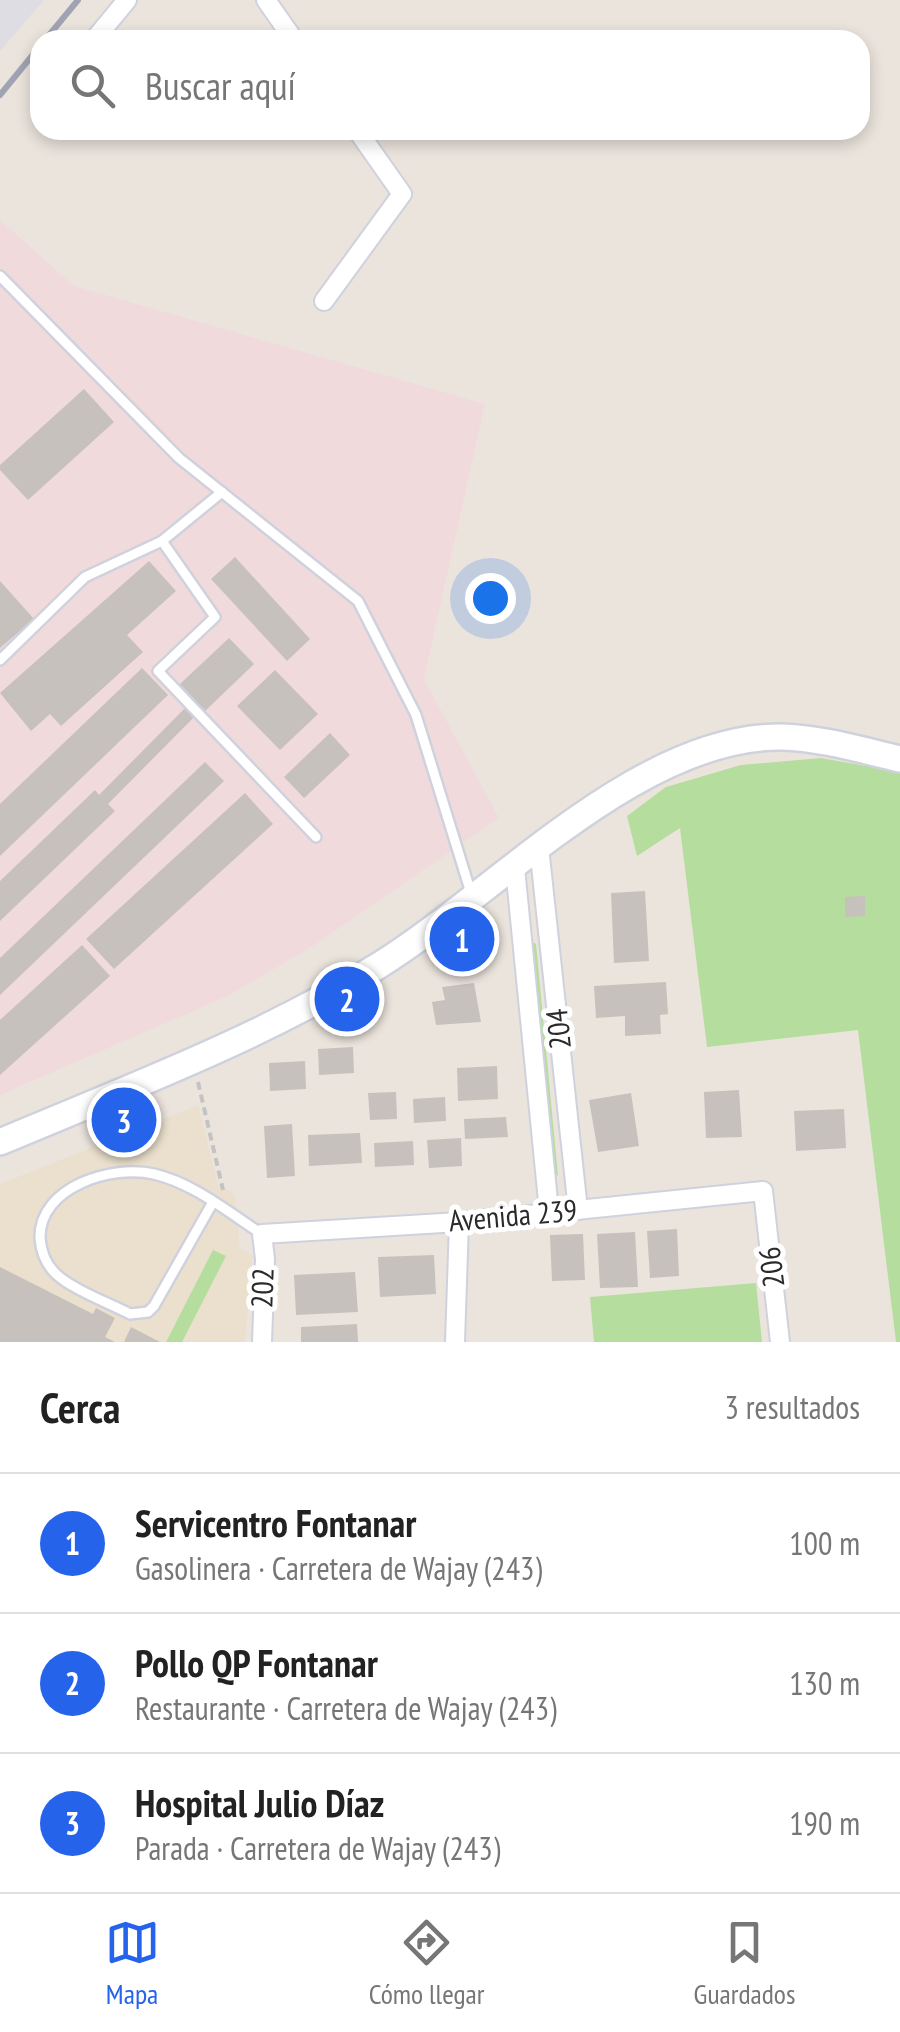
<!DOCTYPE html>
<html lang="es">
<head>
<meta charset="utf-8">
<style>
  body { margin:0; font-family:"PT Sans Narrow",sans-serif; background:#f6f6f6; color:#222 }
  .you { position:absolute; left:490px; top:598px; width:35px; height:35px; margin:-25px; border:8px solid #fff; border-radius:50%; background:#1a73e8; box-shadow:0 0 0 15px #1a73e833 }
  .badge { display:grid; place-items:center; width:65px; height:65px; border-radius:50%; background:#2563eb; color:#fff; font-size:32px; font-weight:700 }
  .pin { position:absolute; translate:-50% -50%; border:5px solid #fff; box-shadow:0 2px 10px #0006 }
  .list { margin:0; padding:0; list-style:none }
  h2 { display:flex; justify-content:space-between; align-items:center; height:130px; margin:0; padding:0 40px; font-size:42px }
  h2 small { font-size:32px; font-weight:400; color:#767676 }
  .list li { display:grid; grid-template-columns:65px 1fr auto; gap:30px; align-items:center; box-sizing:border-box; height:140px; padding:0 40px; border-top:2px solid #e0e0e0 }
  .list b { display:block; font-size:38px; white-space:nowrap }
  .list p { margin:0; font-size:32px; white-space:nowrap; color:#767676 }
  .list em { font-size:32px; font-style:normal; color:#767676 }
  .icon { flex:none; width:55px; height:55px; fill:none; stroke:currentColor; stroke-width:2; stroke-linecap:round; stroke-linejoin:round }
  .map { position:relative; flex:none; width:900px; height:1342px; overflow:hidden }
  .search { position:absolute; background:#fff; box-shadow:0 5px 15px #0003; left:30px; right:30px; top:30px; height:110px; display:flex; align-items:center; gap:25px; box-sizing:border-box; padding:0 35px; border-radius:30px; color:#767676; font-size:38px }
  .sheet { height:550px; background:#fff }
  nav { display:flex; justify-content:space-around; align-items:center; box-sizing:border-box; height:140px; border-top:2px solid #e0e0e0; background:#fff; font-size:28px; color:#767676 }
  nav a { display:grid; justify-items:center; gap:5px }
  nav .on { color:#2563eb }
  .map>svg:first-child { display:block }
</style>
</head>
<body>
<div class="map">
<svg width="900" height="1342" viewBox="0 0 900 1342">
  <rect width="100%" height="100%" fill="#ebe4dd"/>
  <!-- industrial -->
  <path fill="#dedde4" d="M0 0H44L0 51Z"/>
  <!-- education -->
  <path fill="#ebe0cd" d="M198 1105 218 1185 234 1194 240 1248 253 1256 245 1342H0V1184Z"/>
  <!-- medical -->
  <path fill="#f1dadc" d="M0 220 74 286 485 404 424 679 499 818 313 946 228 996 0 1095Z"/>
  <!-- green -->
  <g fill="#b5dd9d">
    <path d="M821 758 900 772V1342H896L858 1030 707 1047 680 828 637 856 627 816 666 787 741 765Z"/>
    <path d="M533 942 536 944 558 1176 555 1174 530 944Z"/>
    <path d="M213 1250 226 1256 182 1342H166Z"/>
    <path d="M756 1283 762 1342H594L590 1297Z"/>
  </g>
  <!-- building -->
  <g fill="#c6c1bc">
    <path d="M84 389 114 422 28 500 0 470V465Z"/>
    <path d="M235 557 310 639 287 661 211 579Z"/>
    <path d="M149 561 176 591 127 635 143 652 61 726 50 714 31 731 0 693Z"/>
    <path d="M0 581 34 619 0 648Z"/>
    <path d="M229 638 254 664 205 711 203 708 108 804 115 811 0 921V881L95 790 99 795 194 699 180 684Z"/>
    <path d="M142 668 168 695 0 856V804Z"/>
    <path d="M275 670 318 714 280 750 237 706Z"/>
    <path d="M330 733 350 755 304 798 284 777Z"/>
    <path d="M205 762 224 781 0 995V958Z"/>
    <path d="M245 793 273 824 114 969 86 939Z"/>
    <path d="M645 891 649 961 614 963 611 893Z"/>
    <path d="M865 896V916L845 917V897Z"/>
    <path d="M82 945 110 976 0 1075V1020Z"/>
    <path d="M666 982 668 1014 660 1015 661 1034 625 1036V1016L596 1018 594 986Z"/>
    <path d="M474 983 481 1022 436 1025 432 1002 445 1000 442 987Z"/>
    <path d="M353 1047 354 1073 319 1075 318 1049Z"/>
    <path d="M305 1061 306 1089 270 1091 269 1063Z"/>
    <path d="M497 1066 498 1099 458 1101 457 1068Z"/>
    <path d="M739 1090 742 1137 706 1138 704 1092Z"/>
    <path d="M396 1092 397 1119 370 1120 368 1093Z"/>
    <path d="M631 1093 639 1146 598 1152 589 1100Z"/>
    <path d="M445 1097 446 1121 414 1123 413 1099Z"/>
    <path d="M844 1109 846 1148 796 1151 794 1111Z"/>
    <path d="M506 1117 508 1137 465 1139 464 1119Z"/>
    <path d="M292 1124 295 1176 267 1178 264 1126Z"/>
    <path d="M360 1133 362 1163 309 1166 308 1135Z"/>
    <path d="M461 1138 462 1166 429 1168 427 1140Z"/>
    <path d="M413 1141 414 1165 375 1167 374 1143Z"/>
    <path d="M677 1229 679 1276 650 1278 647 1231Z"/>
    <path d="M635 1232 638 1287 600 1288 597 1234Z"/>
    <path d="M583 1234 585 1280 552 1281 550 1235Z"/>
    <path d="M434 1255 436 1294 380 1297 378 1257Z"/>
    <path d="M0 1267 93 1314 96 1308 115 1318 105 1337 115 1342H0Z"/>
    <path d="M355 1272 358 1312 296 1315 294 1275Z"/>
    <path d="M357 1324 358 1342H301V1327Z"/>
    <path d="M131 1327 160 1342H124Z"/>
  </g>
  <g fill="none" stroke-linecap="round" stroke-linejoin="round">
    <!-- lane casing -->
    <g stroke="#cfd2dd" stroke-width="14">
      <g id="lane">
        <path d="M0 276 179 458 358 601 416 715 471 893"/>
        <path d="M162 541 215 617 158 671 316 837"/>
        <path d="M0 660 85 577 162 541 222 492"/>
        <path d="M213 1202 154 1306 148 1312 130 1314C109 1303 71 1289 55 1273 46 1264 41 1251 40 1238 39 1187 112 1164 154 1174 193 1183 228 1212 262 1234"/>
      </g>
    </g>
    <!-- street casing -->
    <g stroke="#cfd2dd" stroke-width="22">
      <g id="street">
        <path d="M266 0 294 40"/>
        <path d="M94 40 127 0"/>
        <path d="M324 301 402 194 357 130"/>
        <path d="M539 847 578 1210"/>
        <path d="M515 868 549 1211"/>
        <path d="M262 1342 265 1259 262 1234 459 1222 763 1191 780 1342"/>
        <path d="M455 1342 459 1222"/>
      </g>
    </g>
    <!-- secondary casing -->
    <g stroke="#cfd2dd" stroke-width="30">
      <path id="secondary" d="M0 1142C128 1088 259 1039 378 966 496 893 638 736 781 737 821 738 861 750 900 759"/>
    </g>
    <!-- path -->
    <path stroke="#c3c3c3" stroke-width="4" stroke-dasharray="8 5" stroke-linecap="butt" d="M198 1082 223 1190"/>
    <!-- lane -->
    <use href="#lane" stroke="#fff" stroke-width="9"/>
    <!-- street -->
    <use href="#street" stroke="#fff" stroke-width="18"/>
    <!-- secondary -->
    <use href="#secondary" stroke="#fff" stroke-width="25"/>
    <!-- rail -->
    <g stroke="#a0a3b3" stroke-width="6">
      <path d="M45 40 78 0"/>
      <path d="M0 95 40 46"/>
    </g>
  </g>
  <g text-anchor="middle" stroke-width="10" stroke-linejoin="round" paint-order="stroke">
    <!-- street labels -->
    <g font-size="30" fill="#2a2a2a" stroke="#fff">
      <text transform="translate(559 1029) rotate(-96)" y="10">204</text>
      <text transform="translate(513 1216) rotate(-5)" y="10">Avenida 239</text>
      <text transform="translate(772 1267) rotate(-97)" y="10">206</text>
      <text transform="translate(263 1288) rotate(-88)" y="10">202</text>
    </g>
  </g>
</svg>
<div class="you"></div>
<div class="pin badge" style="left:462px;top:939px">1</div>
<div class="pin badge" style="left:347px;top:999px">2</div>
<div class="pin badge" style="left:124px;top:1120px">3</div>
<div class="search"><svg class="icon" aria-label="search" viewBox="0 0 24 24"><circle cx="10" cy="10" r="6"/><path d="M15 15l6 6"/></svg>Buscar aquí</div>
</div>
<section class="sheet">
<h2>Cerca<small>3 resultados</small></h2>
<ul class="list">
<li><span class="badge">1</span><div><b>Servicentro Fontanar</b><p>Gasolinera · Carretera de Wajay (243)</p></div><em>100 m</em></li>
<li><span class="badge">2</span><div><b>Pollo QP Fontanar</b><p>Restaurante · Carretera de Wajay (243)</p></div><em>130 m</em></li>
<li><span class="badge">3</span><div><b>Hospital Julio Díaz</b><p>Parada · Carretera de Wajay (243)</p></div><em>190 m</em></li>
</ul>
</section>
<nav>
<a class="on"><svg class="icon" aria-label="map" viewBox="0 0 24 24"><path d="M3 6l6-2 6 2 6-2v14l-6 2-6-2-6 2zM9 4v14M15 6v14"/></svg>Mapa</a>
<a><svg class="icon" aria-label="directions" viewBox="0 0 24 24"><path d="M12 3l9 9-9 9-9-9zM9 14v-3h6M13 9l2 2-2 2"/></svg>Cómo llegar</a>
<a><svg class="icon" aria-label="saved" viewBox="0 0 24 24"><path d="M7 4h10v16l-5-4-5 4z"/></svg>Guardados</a>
</nav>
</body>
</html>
